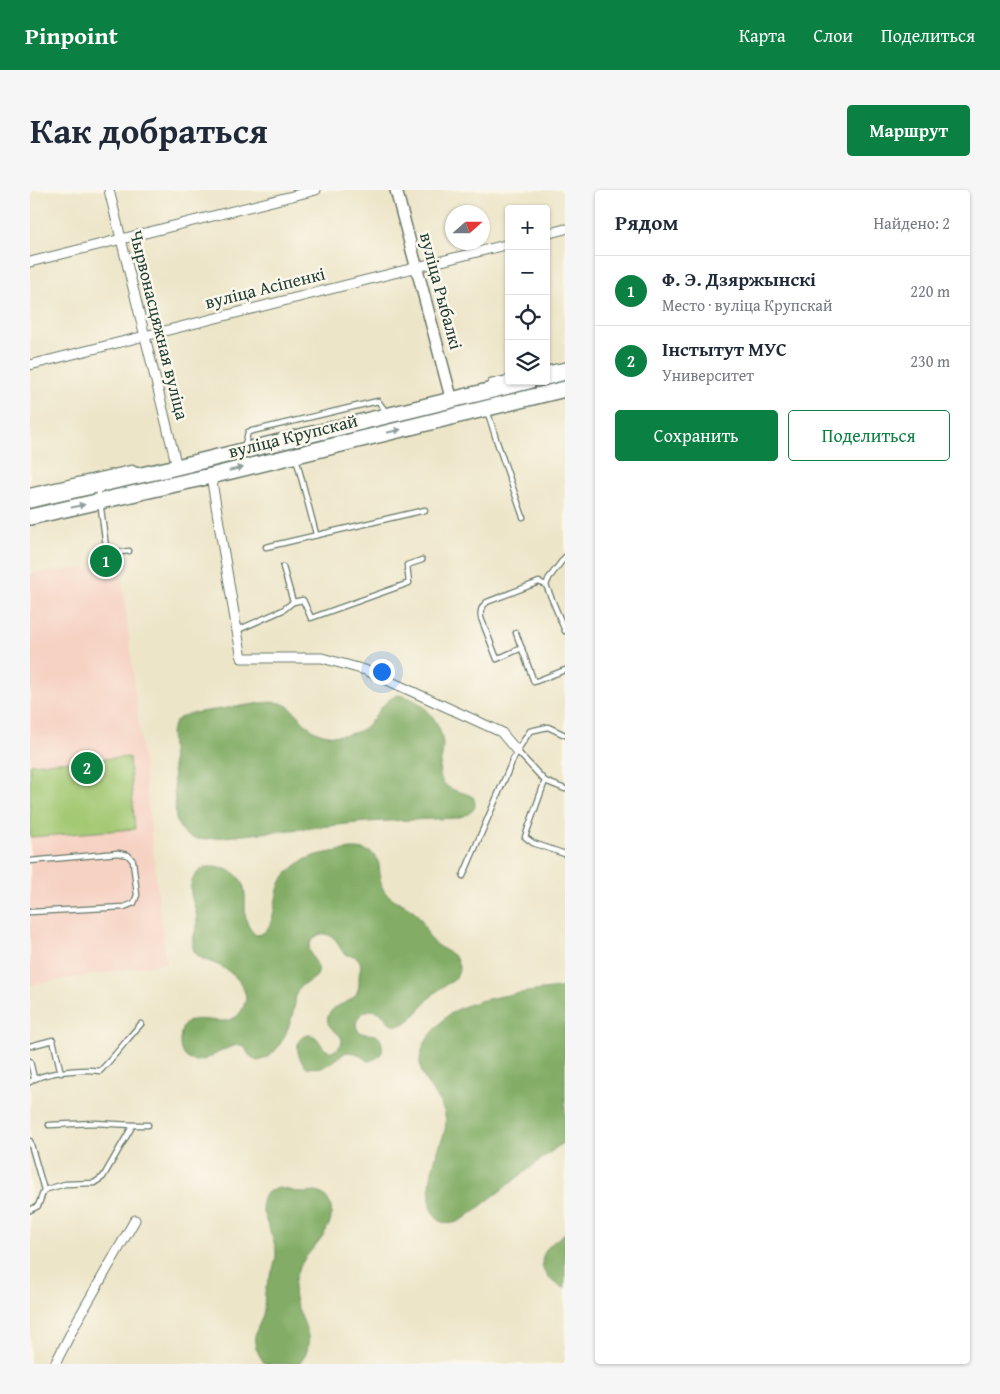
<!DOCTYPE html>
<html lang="ru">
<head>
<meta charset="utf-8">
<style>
  body { margin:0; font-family:"Gentium Book Plus",serif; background:#f6f6f7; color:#1f2937 }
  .controls { position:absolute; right:15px; top:15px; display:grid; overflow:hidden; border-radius:5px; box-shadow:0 1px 4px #0004 }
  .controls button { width:45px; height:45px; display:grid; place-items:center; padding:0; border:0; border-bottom:1px solid #e0e1e3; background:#fff; color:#1f2937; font:25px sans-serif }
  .compass { position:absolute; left:415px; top:15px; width:45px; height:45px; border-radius:50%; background:#fff; box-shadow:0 1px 4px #0004; rotate:69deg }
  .you { position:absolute; left:351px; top:481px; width:18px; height:18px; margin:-12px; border:4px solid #fff; border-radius:50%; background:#1a73e8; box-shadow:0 0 0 8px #1a73e833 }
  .badge { display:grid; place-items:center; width:32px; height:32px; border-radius:50%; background:#0b8043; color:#fff; font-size:16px; font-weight:700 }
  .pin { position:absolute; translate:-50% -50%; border:2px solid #fff; box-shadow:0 1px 5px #0006 }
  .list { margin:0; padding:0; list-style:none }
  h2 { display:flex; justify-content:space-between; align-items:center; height:65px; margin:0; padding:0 20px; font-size:21px }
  h2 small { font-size:16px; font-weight:400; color:#747a83 }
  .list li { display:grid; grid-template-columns:32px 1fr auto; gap:15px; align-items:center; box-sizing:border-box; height:70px; padding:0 20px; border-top:1px solid #e0e1e3 }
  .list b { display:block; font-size:19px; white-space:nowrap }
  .list p { margin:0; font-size:16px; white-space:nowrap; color:#747a83 }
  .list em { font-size:16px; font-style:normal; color:#747a83 }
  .actions { display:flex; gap:10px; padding:15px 20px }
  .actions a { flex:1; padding:11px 0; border:1px solid #0b8043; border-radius:5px; text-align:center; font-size:18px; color:#0b8043 }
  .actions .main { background:#0b8043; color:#fff }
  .icon { flex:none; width:28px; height:28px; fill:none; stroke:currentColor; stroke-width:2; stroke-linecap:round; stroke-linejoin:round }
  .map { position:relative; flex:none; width:535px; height:1174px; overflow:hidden; border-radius:5px }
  header { display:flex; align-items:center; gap:30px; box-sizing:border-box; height:70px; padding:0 25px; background:#0b8043; color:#fff }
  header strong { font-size:24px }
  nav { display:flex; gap:28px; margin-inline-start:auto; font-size:18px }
  .intro { display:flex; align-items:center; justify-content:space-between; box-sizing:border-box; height:120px; padding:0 30px }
  h1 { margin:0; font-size:35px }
  .button { padding:12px 22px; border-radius:5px; background:#0b8043; color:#fff; font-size:18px; font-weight:700 }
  main { display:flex; gap:30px; padding:0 30px }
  aside { flex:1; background:#fff; border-radius:5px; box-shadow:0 1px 4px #0004 }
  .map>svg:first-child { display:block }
</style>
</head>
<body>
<header>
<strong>Pinpoint</strong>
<nav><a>Карта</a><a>Слои</a><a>Поделиться</a></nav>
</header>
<div class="intro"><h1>Как добраться</h1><a class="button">Маршрут</a></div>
<main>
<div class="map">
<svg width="535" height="1174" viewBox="0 0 535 1174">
  <rect width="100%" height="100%" fill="#fbf7ec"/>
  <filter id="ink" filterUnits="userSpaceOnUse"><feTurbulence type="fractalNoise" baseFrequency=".02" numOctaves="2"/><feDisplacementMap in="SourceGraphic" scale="10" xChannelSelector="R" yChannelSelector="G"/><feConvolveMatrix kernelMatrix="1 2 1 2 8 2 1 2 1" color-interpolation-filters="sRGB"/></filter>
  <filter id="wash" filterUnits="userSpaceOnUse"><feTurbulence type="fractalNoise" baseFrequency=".0096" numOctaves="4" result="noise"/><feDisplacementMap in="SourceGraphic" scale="20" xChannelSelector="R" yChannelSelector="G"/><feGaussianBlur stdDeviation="1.12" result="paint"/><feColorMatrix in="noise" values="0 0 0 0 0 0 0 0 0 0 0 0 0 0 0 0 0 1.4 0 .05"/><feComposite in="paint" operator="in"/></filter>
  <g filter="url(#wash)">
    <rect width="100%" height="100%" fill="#ede5c8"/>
    <!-- built -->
    <path fill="#f6d2c3" d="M91 376 136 773 0 795V383Z"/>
    <!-- green -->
    <path fill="#a4c974" stroke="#628354" d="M99 567 105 639 0 647V574Z"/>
    <!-- forest -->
    <g fill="#83ad66" stroke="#51754d">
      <path d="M368 505C392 508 412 531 413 556 413 568 406 580 412 591 419 602 433 601 443 607 450 621 437 625 426 628L336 632 176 649C158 649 152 646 146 629L141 542C146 528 149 527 163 523L232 513C238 512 245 512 251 513 261 516 268 526 275 533 289 548 310 548 329 541 346 534 348 512 368 505Z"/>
      <path d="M321 659C365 658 340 691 358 705 366 712 376 714 384 721 395 731 395 744 404 753 413 761 429 763 429 779 429 782 427 786 425 789 422 792 418 793 415 795 408 800 401 806 395 813 387 822 377 838 363 835 358 832 355 827 351 823 340 816 327 823 326 835 327 838 327 840 330 842 338 847 350 840 352 855 353 859 352 863 349 866 346 869 343 870 338 871L326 863 316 862C302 872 296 880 277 877 265 868 263 845 280 845 291 845 290 863 303 861 306 860 307 859 309 857 321 844 293 841 298 826 305 809 331 818 329 788 329 781 334 772 326 767 323 765 319 766 315 764 308 758 308 747 298 745 294 743 290 744 287 746 267 760 292 771 288 783 286 791 273 792 268 799 265 805 266 812 264 818 260 837 249 868 227 871L219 865 214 856C195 849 168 888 152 862 149 857 150 849 151 843 157 812 199 848 213 818 215 813 217 808 215 803 212 791 200 781 190 776 181 771 169 770 164 761 160 751 167 741 167 731 167 715 155 702 164 687 168 681 173 678 179 677 188 677 198 678 205 684 226 700 204 728 226 745 248 744 242 705 252 690 256 684 263 677 269 673 284 663 304 662 321 659Z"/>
      <path d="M535 797V951L435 1028C426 1033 417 1037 408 1029 394 1017 401 979 407 964 410 953 416 943 416 931 415 909 391 895 390 873 390 860 395 851 403 842 407 837 411 832 415 828 438 806 503 802 535 797Z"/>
      <path d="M249 998C258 999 266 1003 275 1003 280 1003 285 1001 290 1003 295 1005 298 1009 300 1014 308 1037 282 1056 272 1073 267 1081 264 1090 264 1099 264 1127 293 1147 269 1174H235C230 1167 223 1156 225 1146 226 1139 231 1132 233 1125 235 1117 234 1109 235 1102 238 1089 245 1079 246 1065 247 1041 212 1005 249 998Z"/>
      <path d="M535 1043V1098C520 1093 506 1079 515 1062 519 1054 528 1049 535 1043Z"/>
    </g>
  </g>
  <g filter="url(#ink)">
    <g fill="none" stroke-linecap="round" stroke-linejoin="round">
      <!-- service casing -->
      <g stroke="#677868" stroke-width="7">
        <g id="service">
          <path d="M516 179 535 175"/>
          <path d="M458 197 461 192 479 188"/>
          <path d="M457 220 467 252 493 327"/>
          <path d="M214 258 218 242 348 211 357 223"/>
          <path d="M266 268 286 344"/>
          <path d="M68 296 77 364 99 361"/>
          <path d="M0 301 102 278 108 281"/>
          <path d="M236 357 395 320"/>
          <path d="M535 367 519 388 516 395 535 441"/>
          <path d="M263 412 273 410 281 428 379 393 377 375 392 370"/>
          <path d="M208 440 253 420 263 412 253 377"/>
          <path d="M486 443 504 492 535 480"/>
          <path d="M492 458 467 469 451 428C450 421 451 417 457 412L509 392 516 395"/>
          <path d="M487 561 515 591 495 647 503 653 535 664"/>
          <path d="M515 591 535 599"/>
          <path d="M0 671 88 663 98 665 103 671 107 705 104 713 94 717 0 722"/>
          <path d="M433 686 481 574 487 561 500 541 518 537 535 545"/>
          <path d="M0 856 23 850 31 883"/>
          <path d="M0 871 4 888"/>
          <path d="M0 892C13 882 54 878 70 881 85 866 97 849 111 834"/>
          <path d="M103 935H118"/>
          <path d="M0 951 14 1000 8 1016 0 1020"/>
          <path d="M14 1000 35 994 64 993 73 987 103 935 64 933 19 935"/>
        </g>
      </g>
      <!-- minor casing -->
      <g stroke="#677868" stroke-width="11">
        <g id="minor">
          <path d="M79 0 147 277"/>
          <path d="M516 44 535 39"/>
          <path d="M0 72 286 0"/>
          <path d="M0 175 479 54"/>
          <path d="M181 286 207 441 212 468H292L335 480 471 542 487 561"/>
          <path d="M25 1174 47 1131 105 1030"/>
        </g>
      </g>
      <!-- tertiary casing -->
      <g stroke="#677868" stroke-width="14">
        <path id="tertiary" d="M366 0 422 211"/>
      </g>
      <!-- primary casing -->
      <g stroke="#677868" stroke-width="18">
        <g id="primary">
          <path d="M516 187 535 182"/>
          <path d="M0 310 147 277 499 191"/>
          <path d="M0 327 181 286 535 199"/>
        </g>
      </g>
      <!-- service -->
      <use href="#service" stroke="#fff" stroke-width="4.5"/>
      <!-- minor -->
      <use href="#minor" stroke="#fff" stroke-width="9"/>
      <!-- tertiary -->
      <use href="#tertiary" stroke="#fff" stroke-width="11"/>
      <!-- primary -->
      <use href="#primary" stroke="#fff" stroke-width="15"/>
    </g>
    <!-- one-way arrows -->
    <defs><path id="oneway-solid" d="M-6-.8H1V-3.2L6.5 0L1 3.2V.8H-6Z" transform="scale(1.25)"/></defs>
    <g fill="#8f9e9a">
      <use href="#oneway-solid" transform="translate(364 241) rotate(-13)"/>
      <use href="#oneway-solid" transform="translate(206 279) rotate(-14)"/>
      <use href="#oneway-solid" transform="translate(48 316) rotate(-13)"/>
    </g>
  </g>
  <g text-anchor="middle" stroke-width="5" stroke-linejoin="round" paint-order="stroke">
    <!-- street labels -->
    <g font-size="18" fill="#1f3d34" stroke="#fbf7ec">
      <text transform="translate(235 98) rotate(-14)" y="6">вуліца Асіпенкі</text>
      <text transform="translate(411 101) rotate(75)" y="6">вуліца Рыбалкі</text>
      <text transform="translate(129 135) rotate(76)" y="6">Чырвонасцяжная вуліца</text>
      <text transform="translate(263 246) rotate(-14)" y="6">вуліца Крупскай</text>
    </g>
  </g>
</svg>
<div class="controls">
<button>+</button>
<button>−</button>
<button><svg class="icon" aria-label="locate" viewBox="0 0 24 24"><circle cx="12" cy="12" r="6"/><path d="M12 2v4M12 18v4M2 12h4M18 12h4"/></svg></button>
<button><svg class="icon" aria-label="layers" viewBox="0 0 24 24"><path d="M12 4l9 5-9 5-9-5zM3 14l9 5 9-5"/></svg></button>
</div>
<svg class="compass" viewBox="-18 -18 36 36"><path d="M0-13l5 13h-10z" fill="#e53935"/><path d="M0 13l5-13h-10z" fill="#747a83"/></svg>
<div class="you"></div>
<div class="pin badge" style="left:76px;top:371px">1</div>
<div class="pin badge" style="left:57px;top:578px">2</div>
</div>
<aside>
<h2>Рядом<small>Найдено: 2</small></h2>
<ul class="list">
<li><span class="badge">1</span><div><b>Ф. Э. Дзяржынскі</b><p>Место · вуліца Крупскай</p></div><em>220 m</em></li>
<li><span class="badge">2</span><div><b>Інстытут МУС</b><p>Университет</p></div><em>230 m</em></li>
</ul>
<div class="actions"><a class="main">Сохранить</a><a>Поделиться</a></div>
</aside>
</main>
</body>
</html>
